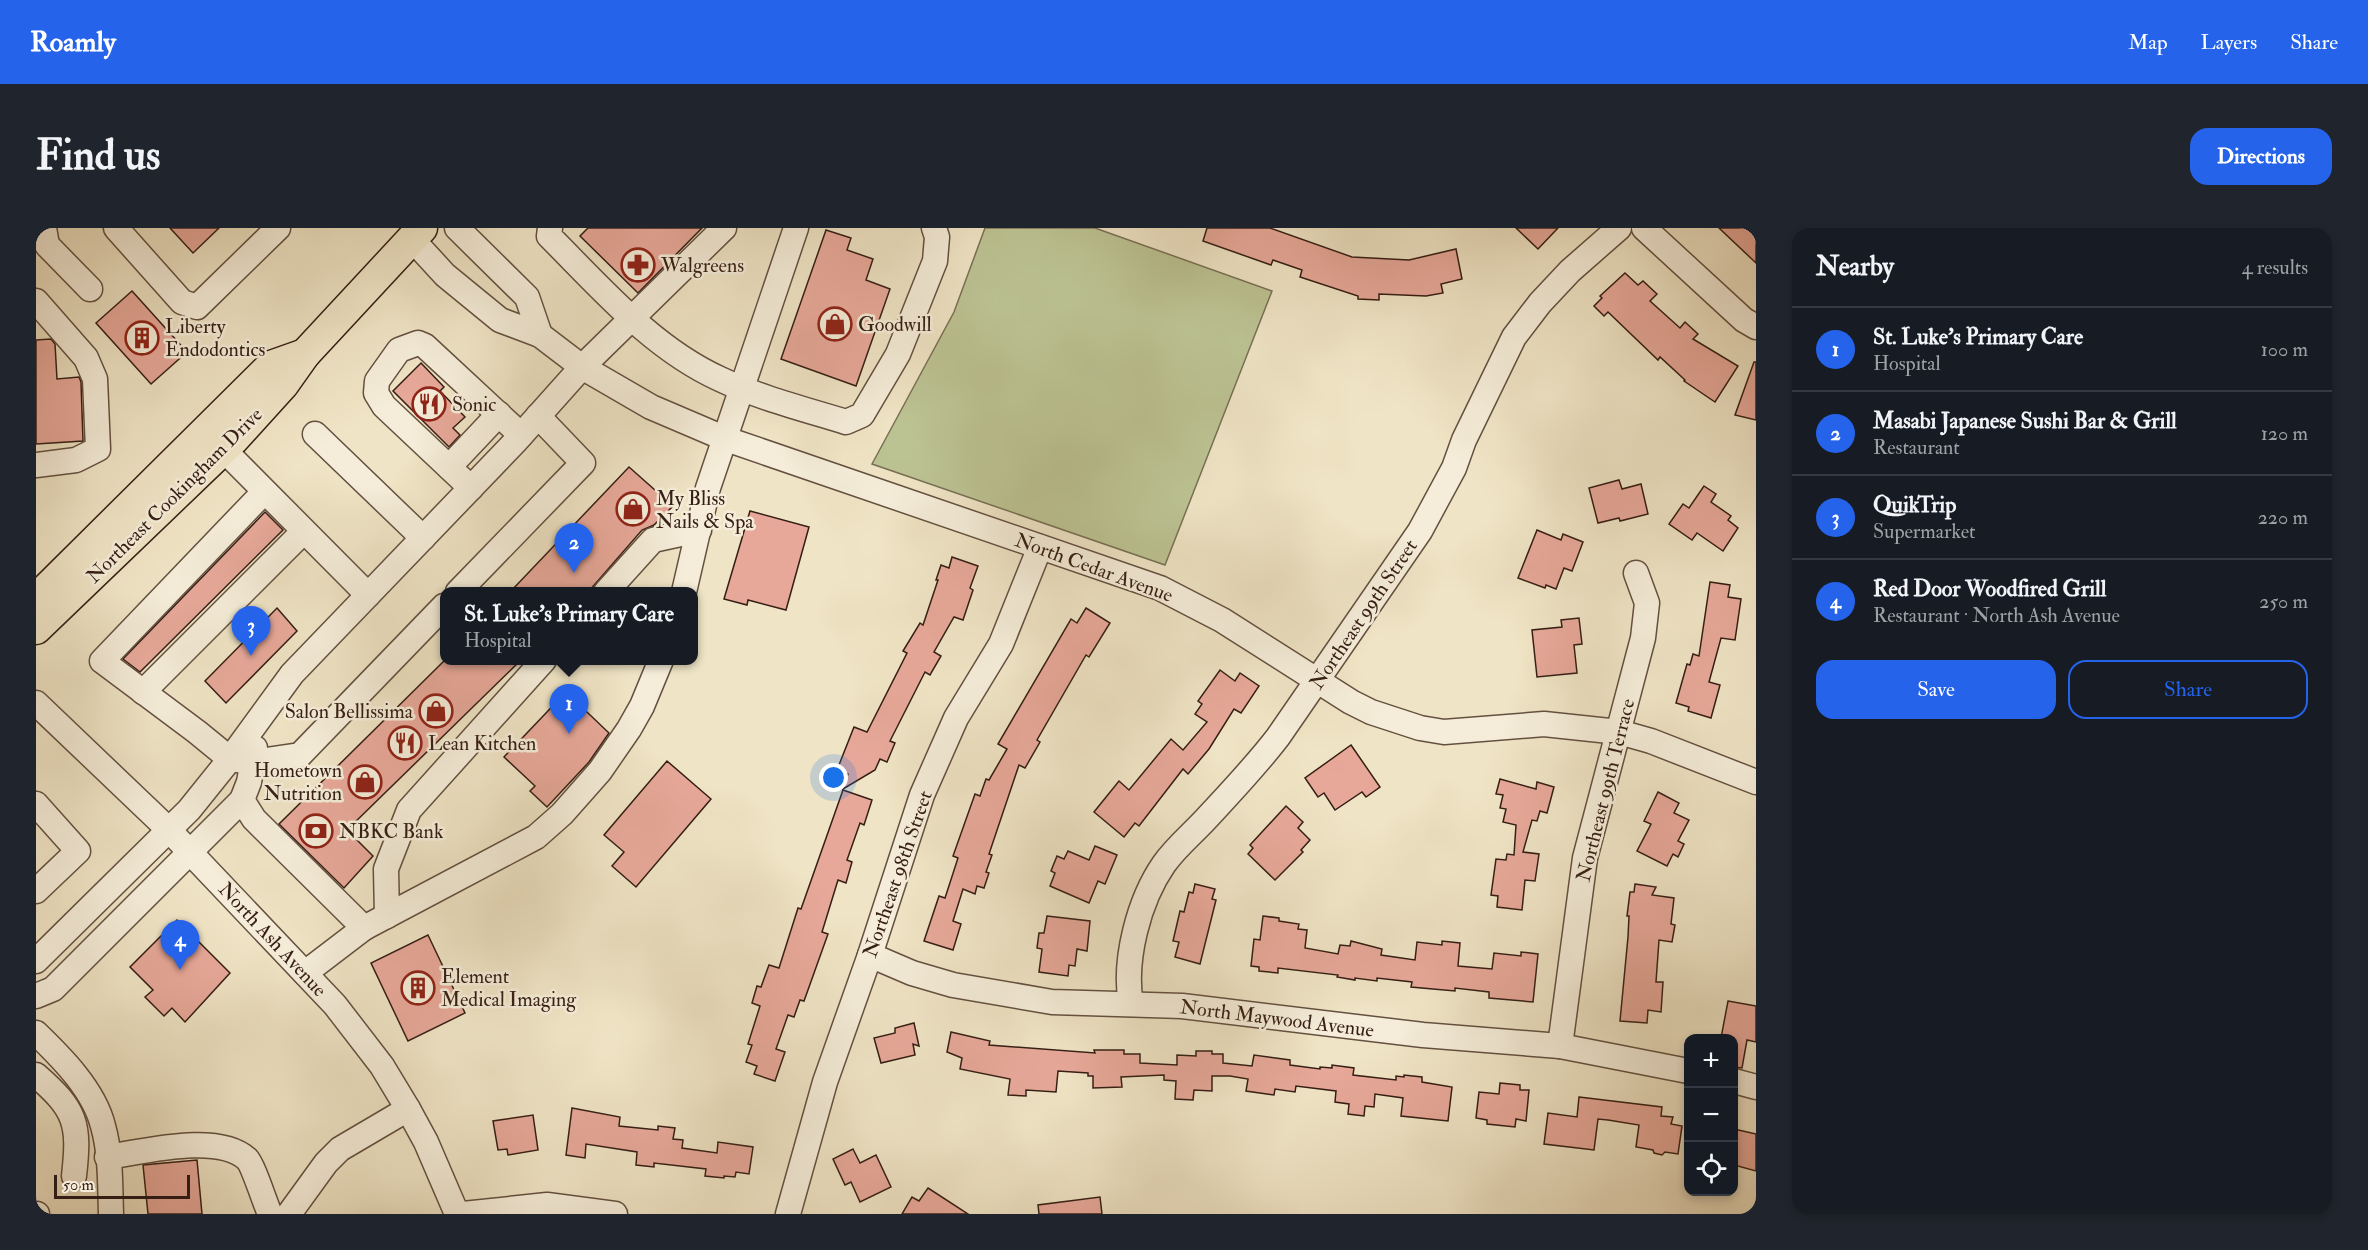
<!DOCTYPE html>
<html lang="en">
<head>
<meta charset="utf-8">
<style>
  body { margin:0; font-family:"IM FELL Double Pica",serif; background:#20242c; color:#f1f3f6 }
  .controls { position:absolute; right:18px; bottom:18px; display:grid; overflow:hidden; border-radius:12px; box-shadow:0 3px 9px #0003 }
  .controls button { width:54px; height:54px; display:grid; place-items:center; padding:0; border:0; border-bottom:2px solid #363941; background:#171b24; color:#f1f3f6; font:30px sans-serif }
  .scale { position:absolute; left:18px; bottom:15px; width:136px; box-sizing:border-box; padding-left:6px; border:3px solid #351e14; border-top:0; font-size:16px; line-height:21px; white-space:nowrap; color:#351e14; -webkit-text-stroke:4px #f5edd9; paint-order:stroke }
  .you { position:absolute; left:798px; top:550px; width:21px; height:21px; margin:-15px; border:4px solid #fff; border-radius:50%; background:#1a73e8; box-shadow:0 0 0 9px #1a73e833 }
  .badge { display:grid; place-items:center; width:39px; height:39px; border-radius:50%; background:#2563eb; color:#fff; font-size:20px; font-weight:700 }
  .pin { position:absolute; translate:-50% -50px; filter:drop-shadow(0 2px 3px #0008) }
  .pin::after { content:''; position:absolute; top:32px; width:21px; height:18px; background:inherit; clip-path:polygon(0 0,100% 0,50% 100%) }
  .popup { position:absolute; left:404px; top:359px; width:258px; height:78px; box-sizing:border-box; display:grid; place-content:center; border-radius:12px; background:#171b24; filter:drop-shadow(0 2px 4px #0005); font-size:20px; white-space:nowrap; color:#9ea1a6 }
  .popup b { font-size:22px; color:#f1f3f6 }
  .popup::after { content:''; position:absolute; left:50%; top:100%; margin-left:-12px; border:12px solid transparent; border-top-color:#171b24 }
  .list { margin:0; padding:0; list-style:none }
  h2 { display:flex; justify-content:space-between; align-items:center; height:78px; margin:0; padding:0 24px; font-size:26px }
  h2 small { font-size:20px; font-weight:400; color:#9ea1a6 }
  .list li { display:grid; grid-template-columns:39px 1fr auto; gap:18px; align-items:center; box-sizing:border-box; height:84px; padding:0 24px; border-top:2px solid #363941 }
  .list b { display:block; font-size:22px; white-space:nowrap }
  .list p { margin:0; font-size:20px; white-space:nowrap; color:#9ea1a6 }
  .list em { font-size:20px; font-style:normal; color:#9ea1a6 }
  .actions { display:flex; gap:12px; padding:18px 24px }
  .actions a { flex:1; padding:14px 0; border:2px solid #2563eb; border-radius:18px; text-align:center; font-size:21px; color:#2563eb }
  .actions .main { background:#2563eb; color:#fff }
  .icon { flex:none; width:33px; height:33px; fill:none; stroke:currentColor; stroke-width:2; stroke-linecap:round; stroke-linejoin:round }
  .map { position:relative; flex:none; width:1720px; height:986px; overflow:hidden; border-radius:18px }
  header { display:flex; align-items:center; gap:36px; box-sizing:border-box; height:84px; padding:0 30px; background:#2563eb; color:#fff }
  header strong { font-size:28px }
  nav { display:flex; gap:33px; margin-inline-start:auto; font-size:21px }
  .intro { display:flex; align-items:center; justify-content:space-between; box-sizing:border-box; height:144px; padding:0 36px }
  h1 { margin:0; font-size:42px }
  .button { padding:15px 27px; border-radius:18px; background:#2563eb; color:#fff; font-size:21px; font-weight:700 }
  main { display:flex; gap:36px; padding:0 36px }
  aside { flex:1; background:#171b24; border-radius:18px; box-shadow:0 3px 9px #0003 }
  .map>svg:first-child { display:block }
</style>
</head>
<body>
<header>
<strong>Roamly</strong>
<nav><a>Map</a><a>Layers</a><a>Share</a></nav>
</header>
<div class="intro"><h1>Find us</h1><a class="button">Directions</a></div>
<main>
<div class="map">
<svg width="1720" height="986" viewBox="0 0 1720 986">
  <rect width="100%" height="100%" fill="#efe4c5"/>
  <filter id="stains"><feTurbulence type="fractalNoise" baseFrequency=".00333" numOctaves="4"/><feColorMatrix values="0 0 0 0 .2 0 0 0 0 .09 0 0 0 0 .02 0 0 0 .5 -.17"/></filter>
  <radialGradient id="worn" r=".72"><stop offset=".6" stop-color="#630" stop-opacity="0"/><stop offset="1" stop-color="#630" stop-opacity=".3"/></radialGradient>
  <!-- green -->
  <path fill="#bcc393" stroke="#787054" stroke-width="1.5" d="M949 0H1059L1236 63 1129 337 836 236 918 84Z"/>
  <!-- building -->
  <g fill="#e7a899" stroke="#351e14" stroke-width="1.5">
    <path d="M134 0H183L157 25Z"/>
    <path d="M552 0H666L602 65 544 8Z"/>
    <path d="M1171 0H1234L1316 29 1373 32 1420 21 1426 51 1405 56 1407 65 1390 68 1343 66V72L1322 71V68L1264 49 1266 42 1237 32 1235 37 1167 13Z"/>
    <path d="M1480 0H1522L1502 21Z"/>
    <path d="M1683 0H1720V35Z"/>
    <path d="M790 2 815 10 811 22 837 31 830 52 854 61 820 158 745 131Z"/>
    <path d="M1589 45 1602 57 1607 53 1621 66 1614 73 1644 100 1649 94 1662 106 1657 111 1702 138 1679 174 1648 153 1649 152 1624 129 1622 132 1572 84 1568 88 1558 78 1566 70 1564 68Z"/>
    <path d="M96 63 151 124 115 156 60 95Z"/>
    <path d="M15 111 19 116 21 151 43 149 45 154 47 213 0 216V112Z"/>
    <path d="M1718 134H1720V192L1699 187Z"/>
    <path d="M385 135 408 159 404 163 429 189 417 200 424 207 413 219 357 163Z"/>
    <path d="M593 239 637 278 618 297 606 302 553 363H475Z"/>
    <path d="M1583 252 1586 261 1605 256 1612 286 1584 293 1583 290 1562 295 1553 260Z"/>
    <path d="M1668 258 1680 266 1675 274 1695 288 1692 292 1702 300 1687 323 1661 305 1656 312 1633 296 1647 276 1653 280Z"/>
    <path d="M714 283 773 299 750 382 712 372 711 377 688 371Z"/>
    <path d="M229 284 247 302 104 444 87 431Z"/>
    <path d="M1501 302 1525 312 1527 306 1547 314 1536 343 1528 340 1520 361 1510 357 1509 360 1482 350Z"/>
    <path d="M916 329 942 338 934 360 937 362 927 392 918 389 898 424 905 428 894 447 889 444 854 513 859 515 851 534 844 531 839 542 807 561 812 546 801 542 818 499 831 504 871 425 867 423 884 395 887 397 902 352H900L905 337 913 340Z"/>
    <path d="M1674 354 1694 357 1692 369 1705 371 1699 412 1685 410 1673 454 1684 457 1675 490 1652 483 1653 479 1640 475 1651 436 1654 437 1657 426 1663 428Z"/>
    <path d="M241 380 261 403 190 475 169 453Z"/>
    <path d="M1050 380 1074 395 1053 429 1050 427 1001 512 1004 514 989 540 983 537 953 626 956 627 950 644 953 645 948 660 941 658 939 666 927 661 917 693 925 696 917 722 888 713 903 668 909 670 922 630 917 628 939 566 944 568 950 551 953 552 971 521 962 516 1035 391 1041 395Z"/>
    <path d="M1543 390 1546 416 1538 417 1541 445 1501 449 1496 402 1526 399 1525 392Z"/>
    <path d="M409 432H485L311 602 337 628 308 660 243 596Z"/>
    <path d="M1184 442 1199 453 1204 445 1223 458 1205 485 1198 481 1173 521 1152 546 1147 541 1103 598 1099 595 1088 609 1058 584 1083 553 1093 562 1135 511 1147 522 1171 494 1159 486 1166 476 1162 473Z"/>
    <path d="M530 464 573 505 553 534 511 579 494 563 499 558 468 529Z"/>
    <path d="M1315 517 1344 559 1330 569 1326 564 1299 582 1288 565 1282 569 1269 550Z"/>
    <path d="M631 533 675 571 600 659 576 638 588 624 568 607Z"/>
    <path d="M1464 551 1500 561 1501 554 1518 559 1511 585 1504 583 1501 593 1496 592 1487 624 1503 626 1499 653 1489 652 1486 682 1461 679 1462 668 1455 667 1460 631 1470 632 1471 626 1478 627 1480 597 1467 594 1470 581 1464 580 1467 567 1460 566Z"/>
    <path d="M807 562 836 572 828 597 824 595 811 632 816 634 810 655 802 652 786 704 792 706 768 773 764 772 758 789 752 787 740 821 749 824 739 853 718 846 721 838 710 834 716 817 712 816 724 778 716 775 721 758 725 759 733 737 743 740 762 680 765 681Z"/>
    <path d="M1622 564 1643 575 1638 585 1653 592 1642 613 1648 616 1642 629 1637 626 1631 638 1601 623 1615 596 1608 593Z"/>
    <path d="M1250 578 1267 594 1262 600 1274 612 1265 622 1267 624 1239 652 1212 626 1217 620 1214 617Z"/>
    <path d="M1059 618 1081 627 1069 656 1062 653 1053 675 1014 658 1019 645 1015 643 1021 628 1028 631 1032 623 1053 632Z"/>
    <path d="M1159 656 1179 661 1176 671 1180 672 1164 736 1139 729 1143 714 1137 713 1144 683 1148 684 1153 664 1157 665Z"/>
    <path d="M1599 656 1620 659 1616 667 1638 670 1635 696 1639 697 1636 714 1623 712 1620 754H1627L1625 784 1612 782 1611 795 1584 793 1592 709 1593 688H1591L1594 664H1598Z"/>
    <path d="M1011 688 1054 693 1051 723 1041 721 1039 738 1033 737 1032 748 1003 744 1006 721 1001 720 1003 705H1008Z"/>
    <path d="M1227 688 1243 690V693L1263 696 1262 701 1271 702 1269 720 1302 726 1304 717 1314 718 1315 713 1346 721 1345 727 1379 732 1381 714 1406 717V713L1424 715 1422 738 1456 741 1458 725 1485 728V724L1502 726 1497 774 1453 770V764L1419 760V763L1375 759 1376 754 1341 750V753L1319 750V752L1301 749 1302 747 1242 740V745L1223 743V739L1215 738 1218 711 1224 712Z"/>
    <path d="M141 692 194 745 149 794 136 780 128 788 109 769 117 762 94 739Z"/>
    <path d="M392 707 429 785 372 813 335 735Z"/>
    <path d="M1692 773 1720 778V814L1711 812 1706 840 1698 839V810H1685Z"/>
    <path d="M878 795 883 818 877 816 879 827 845 835 838 810 859 805V800Z"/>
    <path d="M915 804 954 813 953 817 1059 825 1058 822H1088V826H1104V835L1141 837V827L1160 828V823H1176V826H1187V835L1216 838 1218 827 1254 832V837L1284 841V839L1296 840V837L1318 840 1317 847 1360 852V848L1368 849V847L1386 849V854L1416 859 1412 893 1365 888 1367 870 1339 866 1338 879 1329 878 1328 888 1312 886 1313 876 1299 874 1300 863 1260 858 1259 864 1239 861 1238 867 1210 863 1212 851 1194 848H1176V863L1158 862 1157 872 1139 871 1140 853 1128 852V847L1085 849 1086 859 1057 860V848H1052V845L1022 843 1020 864 990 862V868L972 867 974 851 924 841 926 830 911 824Z"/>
    <path d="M1464 855 1484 857V862H1493L1490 893 1480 891 1479 899 1451 896V892L1440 890 1443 864 1463 866Z"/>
    <path d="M1543 869 1626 879 1625 888 1637 889 1635 896 1646 898 1642 926 1629 924 1626 927 1618 925 1617 922 1600 919 1603 897 1572 892 1562 891 1558 922 1508 916 1512 885 1541 889Z"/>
    <path d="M536 880 584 889 583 898 622 902V898L639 900 637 911 647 912 646 920 681 925 682 914 717 919 713 946 700 944 699 949 688 948V950L669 948 670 941 618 935V939L600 937 601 924 550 916 549 930 530 927Z"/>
    <path d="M497 887 502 922 472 927 471 921 462 922 457 893Z"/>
    <path d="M1698 901 1720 906V943L1698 937Z"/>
    <path d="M817 921 824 935 840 927 855 959 824 974 815 954 809 957 797 931Z"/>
    <path d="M161 932 166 986H112L107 937Z"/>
    <path d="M892 960 932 986H866L876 969 883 973Z"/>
    <path d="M1064 969 1066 986H1003L1002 977Z"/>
  </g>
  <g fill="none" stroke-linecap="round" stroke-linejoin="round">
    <!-- minor casing -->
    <g stroke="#645040" stroke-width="27">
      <g id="minor">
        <path d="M8 0 11 17 54 61"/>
        <path d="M80 0 146 74 161 79 242 0"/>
        <path d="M421 0 491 69 504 107"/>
        <path d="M514 0 513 8C565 60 616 120 684 151 724 170 768 181 810 194L826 187 862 126 899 33 901 9 898 0"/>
        <path d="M1608 0 1708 92 1720 99"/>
        <path d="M376 11 409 47 464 92 504 107 546 139 615 179 690 211 1124 360 1186 392 1315 474 1335 484 1384 500 1408 504 1508 496 1583 504 1615 513 1720 554"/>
        <path d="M0 73 50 130 59 151 62 221 40 232 0 237"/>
        <path d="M279 206 387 310"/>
        <path d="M413 239 463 186"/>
        <path d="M435 260 348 178 340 165 341 153 363 122 382 115 389 118 485 207"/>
        <path d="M228 264 66 433 161 504 194 531 217 534 264 527 408 378"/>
        <path d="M422 364 547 235 502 188"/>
        <path d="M570 364 617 312 663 302"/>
        <path d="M648 364 672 260 760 0"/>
        <path d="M332 367 479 214 546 139 688 0"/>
        <path d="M107 464 267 304"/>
        <path d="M0 475 132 601 299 777 346 838 372 881 390 914 421 986"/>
        <path d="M206 572 218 591 328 700 269 745"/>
        <path d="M0 576 42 623 0 663"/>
        <path d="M351 688 350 641 373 582 508 432"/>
        <path d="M328 700 500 609 526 586 564 543 593 501 606 478 625 432"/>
        <path d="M834 727 876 745 917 757 1016 774 1146 778 1387 807 1524 818 1652 843"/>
        <path d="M0 733 153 582 194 531 256 446 332 367 187 221"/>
        <path d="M0 768 17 761 206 572 213 554 219 520"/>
        <path d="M1095 776C1087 732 1103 672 1128 636 1140 619 1155 607 1169 592 1194 565 1219 539 1242 509L1384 303 1418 240 1428 212 1478 109 1504 75 1534 43 1583 0"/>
        <path d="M0 805C26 830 58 862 67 898 75 926 74 958 75 986"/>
        <path d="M1524 818 1549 630 1607 410 1611 375 1600 345"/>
        <path d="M0 847C40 882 44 895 38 948"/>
        <path d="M1698 853 1720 859"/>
        <path d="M71 929C107 924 182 904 211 931 217 937 229 975 234 986"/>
        <path d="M0 986H1"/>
        <path d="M253 986 290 935 304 921 372 881"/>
        <path d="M427 986 511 977 579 986"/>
        <path d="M752 986 789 854 834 727 886 567 920 490 965 416 1004 319"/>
      </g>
    </g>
    <!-- major casing -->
    <g stroke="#351e14" stroke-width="33">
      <g id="major">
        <path d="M0 371 235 138 269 126"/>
        <path d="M0 401 198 211 247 157 269 126 386 0"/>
      </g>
    </g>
    <!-- minor -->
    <use href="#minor" stroke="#f5edd9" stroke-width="24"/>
    <!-- major -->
    <use href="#major" stroke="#efe4c5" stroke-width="30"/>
  </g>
  <!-- icons -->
  <defs>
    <g id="pharmacy-ring" transform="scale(1.725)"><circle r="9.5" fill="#f5edd9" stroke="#8f2418" stroke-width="1.5"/><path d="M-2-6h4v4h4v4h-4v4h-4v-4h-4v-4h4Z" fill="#8f2418"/></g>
    <g id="shop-ring" transform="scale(1.725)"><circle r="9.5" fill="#f5edd9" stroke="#8f2418" stroke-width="1.5"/><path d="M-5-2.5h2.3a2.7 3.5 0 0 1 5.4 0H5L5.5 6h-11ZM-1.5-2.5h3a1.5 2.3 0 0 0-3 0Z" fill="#8f2418"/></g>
    <g id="building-ring" transform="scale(1.725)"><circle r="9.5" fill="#f5edd9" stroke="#8f2418" stroke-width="1.5"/><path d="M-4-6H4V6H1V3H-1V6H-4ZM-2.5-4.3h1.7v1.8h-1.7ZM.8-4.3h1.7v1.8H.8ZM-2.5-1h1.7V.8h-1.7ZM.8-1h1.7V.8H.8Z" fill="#8f2418"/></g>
    <g id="restaurant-ring" transform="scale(1.725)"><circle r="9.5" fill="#f5edd9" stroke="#8f2418" stroke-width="1.5"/><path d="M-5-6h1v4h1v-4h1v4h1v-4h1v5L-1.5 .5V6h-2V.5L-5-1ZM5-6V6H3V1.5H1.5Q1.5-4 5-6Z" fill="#8f2418"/></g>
    <g id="bank-ring" transform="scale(1.725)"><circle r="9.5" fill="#f5edd9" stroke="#8f2418" stroke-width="1.5"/><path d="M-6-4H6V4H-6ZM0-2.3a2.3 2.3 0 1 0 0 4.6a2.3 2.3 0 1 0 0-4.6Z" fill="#8f2418"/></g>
  </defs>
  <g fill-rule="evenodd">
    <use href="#pharmacy-ring" x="602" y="37"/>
    <use href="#shop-ring" x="799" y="96"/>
    <use href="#building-ring" x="106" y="110"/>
    <use href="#restaurant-ring" x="393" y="176"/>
    <use href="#shop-ring" x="597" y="281"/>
    <use href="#shop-ring" x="400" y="483"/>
    <use href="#restaurant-ring" x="369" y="515"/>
    <use href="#shop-ring" x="329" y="554"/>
    <use href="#bank-ring" x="280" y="603"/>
    <use href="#building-ring" x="382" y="760"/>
  </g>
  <g text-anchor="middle" stroke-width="5" stroke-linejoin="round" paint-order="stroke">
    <!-- poi labels -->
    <g font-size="20" fill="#351e14" stroke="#f5edd9" text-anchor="start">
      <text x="625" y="44">Walgreens</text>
      <text x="822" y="103">Goodwill</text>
      <text x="129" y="105">Liberty<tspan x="129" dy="23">Endodontics</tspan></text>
      <text x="416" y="183">Sonic</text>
      <text x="620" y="277">My Bliss<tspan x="620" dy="23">Nails &amp; Spa</tspan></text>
      <text x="377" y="490" text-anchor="end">Salon Bellissima</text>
      <text x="392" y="522">Lean Kitchen</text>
      <text x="306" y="549" text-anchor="end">Hometown<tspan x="306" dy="23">Nutrition</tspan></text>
      <text x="303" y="610">NBKC Bank</text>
      <text x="405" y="755">Element<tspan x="405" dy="23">Medical Imaging</tspan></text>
    </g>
    <!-- street labels -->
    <g font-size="20" fill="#351e14" stroke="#f5edd9">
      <text transform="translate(138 267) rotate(-45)" y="7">Northeast Cookingham Drive</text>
      <text transform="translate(1058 339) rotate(20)" y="7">North Cedar Avenue</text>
      <text transform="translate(1327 386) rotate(-56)" y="7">Northeast 99th Street</text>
      <text transform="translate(1569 562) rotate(-76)" y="7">Northeast 99th Terrace</text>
      <text transform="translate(861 646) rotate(-71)" y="7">Northeast 98th Street</text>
      <text transform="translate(237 711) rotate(47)" y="7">North Ash Avenue</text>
      <text transform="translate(1241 790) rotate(7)" y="7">North Maywood Avenue</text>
    </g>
  </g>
  <rect width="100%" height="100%" filter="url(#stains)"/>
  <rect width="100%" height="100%" fill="url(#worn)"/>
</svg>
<div class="controls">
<button>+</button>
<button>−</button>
<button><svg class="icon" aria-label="locate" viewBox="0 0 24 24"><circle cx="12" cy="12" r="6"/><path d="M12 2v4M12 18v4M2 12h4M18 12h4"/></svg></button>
</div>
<div class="scale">50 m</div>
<div class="you"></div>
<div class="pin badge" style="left:533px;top:506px">1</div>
<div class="popup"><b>St. Luke's Primary Care</b>Hospital</div>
<div class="pin badge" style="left:538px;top:345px">2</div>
<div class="pin badge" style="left:215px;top:428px">3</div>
<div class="pin badge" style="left:144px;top:742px">4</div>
</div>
<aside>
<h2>Nearby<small>4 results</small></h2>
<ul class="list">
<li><span class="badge">1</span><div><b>St. Luke's Primary Care</b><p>Hospital</p></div><em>100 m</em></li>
<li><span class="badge">2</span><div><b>Masabi Japanese Sushi Bar &amp; Grill</b><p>Restaurant</p></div><em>120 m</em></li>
<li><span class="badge">3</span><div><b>QuikTrip</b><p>Supermarket</p></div><em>220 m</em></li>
<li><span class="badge">4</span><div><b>Red Door Woodfired Grill</b><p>Restaurant · North Ash Avenue</p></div><em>250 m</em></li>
</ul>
<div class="actions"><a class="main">Save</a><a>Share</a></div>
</aside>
</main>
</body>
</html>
